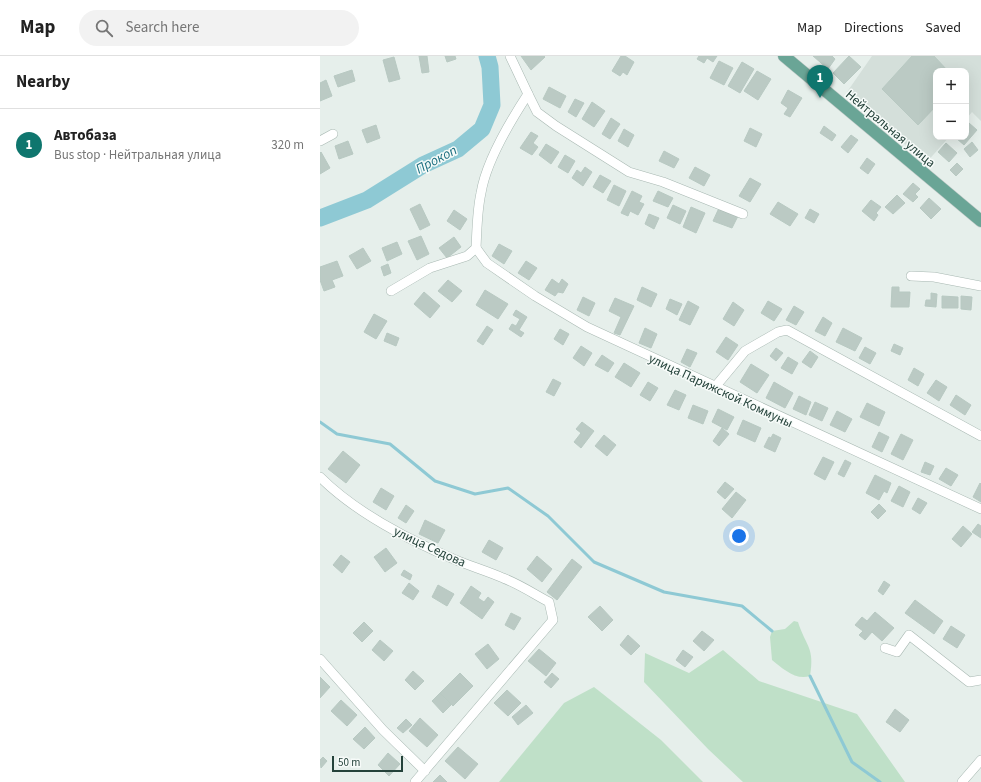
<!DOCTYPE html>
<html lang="en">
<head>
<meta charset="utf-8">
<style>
  body { margin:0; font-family:"Source Sans 3",sans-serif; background:#f2f2f2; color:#222 }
  .controls { position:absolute; right:12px; top:12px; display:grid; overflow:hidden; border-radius:8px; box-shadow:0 4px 16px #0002 }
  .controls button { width:36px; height:36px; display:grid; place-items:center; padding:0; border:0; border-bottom:1px solid #e0e0e0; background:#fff; color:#222; font:20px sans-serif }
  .scale { position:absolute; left:12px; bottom:10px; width:71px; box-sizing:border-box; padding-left:4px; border:2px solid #24423a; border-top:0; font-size:11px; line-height:14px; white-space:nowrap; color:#24423a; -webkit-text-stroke:3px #f7fbf9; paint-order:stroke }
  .you { position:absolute; left:419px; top:480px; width:14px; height:14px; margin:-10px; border:3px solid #fff; border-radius:50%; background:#1a73e8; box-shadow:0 0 0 6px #1a73e833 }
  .badge { display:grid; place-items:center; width:26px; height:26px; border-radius:50%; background:#0f766e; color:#fff; font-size:13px; font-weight:700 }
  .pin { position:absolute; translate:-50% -33px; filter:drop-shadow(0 1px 2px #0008) }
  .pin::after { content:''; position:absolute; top:21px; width:14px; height:12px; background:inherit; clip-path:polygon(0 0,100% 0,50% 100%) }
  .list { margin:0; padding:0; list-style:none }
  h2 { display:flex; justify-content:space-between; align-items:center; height:52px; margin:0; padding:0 16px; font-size:17px }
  h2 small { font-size:13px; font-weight:400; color:#767676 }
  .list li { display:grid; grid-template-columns:26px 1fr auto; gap:12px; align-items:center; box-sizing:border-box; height:72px; padding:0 16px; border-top:1px solid #e0e0e0 }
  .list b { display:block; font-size:15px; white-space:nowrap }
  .list p { margin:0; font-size:13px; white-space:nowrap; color:#767676 }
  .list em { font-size:13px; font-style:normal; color:#767676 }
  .icon { flex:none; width:22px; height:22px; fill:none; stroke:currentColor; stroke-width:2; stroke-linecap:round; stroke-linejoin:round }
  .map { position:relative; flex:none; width:661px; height:726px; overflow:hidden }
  header { display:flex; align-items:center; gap:24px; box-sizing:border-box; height:56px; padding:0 20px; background:#fff; border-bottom:1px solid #e0e0e0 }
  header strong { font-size:19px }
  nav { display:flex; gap:22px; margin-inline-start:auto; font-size:14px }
  .search { width:280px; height:36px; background:#f2f2f2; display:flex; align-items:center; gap:10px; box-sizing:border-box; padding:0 14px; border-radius:22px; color:#767676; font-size:15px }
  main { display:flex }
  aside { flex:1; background:#fff }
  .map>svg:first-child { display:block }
</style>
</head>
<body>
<header>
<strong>Map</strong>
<div class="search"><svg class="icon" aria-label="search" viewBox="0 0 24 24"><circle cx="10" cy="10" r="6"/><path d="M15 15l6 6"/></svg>Search here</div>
<nav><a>Map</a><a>Directions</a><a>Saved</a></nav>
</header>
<main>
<aside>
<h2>Nearby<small></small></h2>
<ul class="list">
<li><span class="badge">1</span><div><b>Автобаза</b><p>Bus stop · Нейтральная улица</p></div><em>320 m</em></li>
</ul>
</aside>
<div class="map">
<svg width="661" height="726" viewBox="0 0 661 726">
  <rect width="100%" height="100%" fill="#e6efeb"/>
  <!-- built -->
  <path fill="#d4dfda" d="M552 0H661V65L652 56 646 63V15H616V81H629L606 107 527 36Z"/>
  <!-- green -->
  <g fill="#bfe0c8">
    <path d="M474 565 478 566C486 591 495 591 490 620 476 625 462 612 452 604L450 581 452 575 465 573Z"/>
    <path d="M403 594 439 625 537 658 585 726H423L388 693 324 626 325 597 369 617Z"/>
    <path d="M274 631 341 684 383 726H179L244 647Z"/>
  </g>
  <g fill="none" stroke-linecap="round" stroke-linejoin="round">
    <!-- stream -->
    <g stroke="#8ec9d4" stroke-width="3">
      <path d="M0 366 17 378 70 388 115 425 155 438 188 432 228 460 274 506 344 536 422 550 452 575"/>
      <path d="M490 620 532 706 560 726"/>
    </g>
    <!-- river -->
    <path stroke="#8ec9d4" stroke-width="17" d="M0 162 47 144 103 109 138 93 162 73 172 49 170 11 167 0"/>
  </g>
  <!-- building -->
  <g fill="#bbcac4" stroke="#b8c9c2">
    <path d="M99 0H107L109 16 102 17Z"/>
    <path d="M125 0H135L136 3 127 6Z"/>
    <path d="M201 0H224L225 1 211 14Z"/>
    <path d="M301 0H305L314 6 307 19 303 16 300 20 292 15Z"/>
    <path d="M379 0H397L393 6 387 2 384 7 377 3Z"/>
    <path d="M493 0H512L515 3 508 13Z"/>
    <path d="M529 0 541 11 524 28 513 17Z"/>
    <path d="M592 0H614L628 15H616V50L598 69 562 33Z"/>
    <path d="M74 1 80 23 69 26 63 4Z"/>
    <path d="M399 5 413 12 404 29 390 22Z"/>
    <path d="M422 6 434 13 420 37 408 30Z"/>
    <path d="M32 14 35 25 18 31 14 20Z"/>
    <path d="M437 15 451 23 438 44 424 35Z"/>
    <path d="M6 24 12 40 0 45V27Z"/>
    <path d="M229 31 246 40 240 52 223 43Z"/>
    <path d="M468 34 482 42 470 61 464 58 468 52 461 47Z"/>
    <path d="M255 43 264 47 256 61 248 56Z"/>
    <path d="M272 46 285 55 274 71 262 63Z"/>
    <path d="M291 62 300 68 290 83 282 78Z"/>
    <path d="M649 67 657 74 644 89 636 82 646 81V70Z"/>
    <path d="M56 69 60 82 47 87 42 74Z"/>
    <path d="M504 70 516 79 512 85 500 77Z"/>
    <path d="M430 72 442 78 436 91 424 85Z"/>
    <path d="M304 73 314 79 308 91 298 85Z"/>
    <path d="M211 76 218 80 213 87 218 91 212 99 200 92Z"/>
    <path d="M531 79 538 84 528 97 521 91Z"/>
    <path d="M28 85 33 98 19 103 15 90Z"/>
    <path d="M652 86 658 94 650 101 644 93Z"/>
    <path d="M626 87 637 97 629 106 618 96Z"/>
    <path d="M226 88 239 96 231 108 219 99Z"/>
    <path d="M344 95 359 103 354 112 339 105Z"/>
    <path d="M1 96 10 112 0 118V97Z"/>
    <path d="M245 99 255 105 248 117 238 111Z"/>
    <path d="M547 102 555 108 548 118 540 112Z"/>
    <path d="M637 107 643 113 636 120 630 114Z"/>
    <path d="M265 111 272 116 263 130 252 122 257 114 261 117Z"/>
    <path d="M375 111 390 119 384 130 369 122Z"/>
    <path d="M280 119 291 125 283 137 273 131Z"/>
    <path d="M430 122 441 128 430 146 419 140Z"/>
    <path d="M593 127 600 133 595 138 598 141 593 146 583 138Z"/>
    <path d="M294 129 306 135 299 150 287 144Z"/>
    <path d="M312 135 322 140 319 146 324 148 318 159 310 155 308 160 301 157Z"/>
    <path d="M338 135 353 142 348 151 333 145Z"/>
    <path d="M577 139 585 147 573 158 565 151Z"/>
    <path d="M609 142 621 153 611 163 600 152Z"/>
    <path d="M551 144 561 151 556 157 558 159 554 165 542 155Z"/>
    <path d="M458 146 478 158 470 170 450 158Z"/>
    <path d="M100 148 110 169 100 174 90 153Z"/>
    <path d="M353 149 366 155 360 168 347 162Z"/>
    <path d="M371 151 385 157 376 177 363 171Z"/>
    <path d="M399 152 418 160 412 172 393 165Z"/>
    <path d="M490 153 499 158 494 167 485 162Z"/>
    <path d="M134 154 147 163 140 174 127 165Z"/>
    <path d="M329 158 339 162 334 173 325 168Z"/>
    <path d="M101 180 109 198 97 204 88 185Z"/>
    <path d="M134 181 141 191 127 202 119 192Z"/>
    <path d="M77 186 82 198 67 205 62 192Z"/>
    <path d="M179 188 192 195 184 208 172 200Z"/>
    <path d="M43 192 51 205 37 213 29 200Z"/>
    <path d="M17 205 23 220 12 224 15 231 4 235 0 224V211Z"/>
    <path d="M206 205 217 212 209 224 198 217Z"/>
    <path d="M68 208 71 217 64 220 61 211Z"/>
    <path d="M232 223 239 228 242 223 248 228 243 237 238 236 235 240 225 234Z"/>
    <path d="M128 224 142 235 132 246 118 235Z"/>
    <path d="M322 231 337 238 331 251 317 244Z"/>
    <path d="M572 231H579V236H590L589 251H571Z"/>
    <path d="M165 234 188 248 178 263 156 249Z"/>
    <path d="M104 236 120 250 110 262 94 248Z"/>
    <path d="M611 237 617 238 616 251 605 250 606 244H611Z"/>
    <path d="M622 240 638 241V252H622Z"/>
    <path d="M641 240 652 241 651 254 641 253Z"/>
    <path d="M263 241 275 247 269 260 257 254Z"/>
    <path d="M295 242 314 250 300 279 294 277 301 261 289 255Z"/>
    <path d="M350 243 362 248 357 259 346 253Z"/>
    <path d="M368 245 379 251 370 269 359 264Z"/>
    <path d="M448 245 462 253 454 265 441 257Z"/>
    <path d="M413 246 424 254 414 270 403 263Z"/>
    <path d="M474 250 484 256 476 269 466 264Z"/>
    <path d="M196 254 207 261 199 274 204 277 201 281 189 273 192 268 196 270 200 263 193 259Z"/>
    <path d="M54 258 67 265 56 283 44 276Z"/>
    <path d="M503 261 512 267 505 280 495 275Z"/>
    <path d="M167 270 173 274 163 289 157 285Z"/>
    <path d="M325 272 337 278 331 292 319 287Z"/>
    <path d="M523 272 542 282 535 295 516 286Z"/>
    <path d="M240 273 249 278 243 289 234 283Z"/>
    <path d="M67 277 79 282 76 290 64 285Z"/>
    <path d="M406 281 418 289 408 304 396 296Z"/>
    <path d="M574 288 583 292 580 299 571 295Z"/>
    <path d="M261 290 272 297 264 310 253 302Z"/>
    <path d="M545 291 556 297 550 308 539 302Z"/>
    <path d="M456 292 463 297 456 305 450 300Z"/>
    <path d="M367 293 377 297 370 311 361 306Z"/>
    <path d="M490 295 498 301 491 312 482 306Z"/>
    <path d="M282 299 294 307 288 316 275 309Z"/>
    <path d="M468 301 478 307 472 318 461 312Z"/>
    <path d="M304 307 320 317 311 331 295 321Z"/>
    <path d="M431 308 449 319 437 337 420 326Z"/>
    <path d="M594 312 604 318 598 330 588 324Z"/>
    <path d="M233 323 241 327 234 340 226 336Z"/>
    <path d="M616 324 627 331 619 345 607 337Z"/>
    <path d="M328 326 338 332 330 345 320 339Z"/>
    <path d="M454 326 473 337 465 352 446 342Z"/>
    <path d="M355 334 366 339 359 354 347 349Z"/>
    <path d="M636 339 651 349 645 359 630 349Z"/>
    <path d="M479 340 491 346 486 359 473 353Z"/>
    <path d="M495 346 508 352 502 365 489 359Z"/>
    <path d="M547 347 565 356 559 370 540 361Z"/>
    <path d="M373 349 388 355 383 368 368 362Z"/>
    <path d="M398 353 414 361 407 374 392 366Z"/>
    <path d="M517 355 532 363 525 376 510 369Z"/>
    <path d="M423 364 441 372 435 386 417 378Z"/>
    <path d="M262 366 274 375 261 392 254 386 261 377 256 373Z"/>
    <path d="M402 372 409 378 399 390 393 385Z"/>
    <path d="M559 376 569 381 562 396 552 391Z"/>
    <path d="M453 378 461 382 455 396 444 391 449 381 451 382Z"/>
    <path d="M581 378 593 384 583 404 571 398Z"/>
    <path d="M284 379 296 389 287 400 275 390Z"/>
    <path d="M23 395 40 409 26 427 8 413Z"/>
    <path d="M503 401 514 406 505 424 494 418Z"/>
    <path d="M525 404 531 407 524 421 518 418Z"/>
    <path d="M605 406 614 410 610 419 601 416Z"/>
    <path d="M626 412 638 419 631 430 619 423Z"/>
    <path d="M555 419 571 427 567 437 564 435 559 444 546 437Z"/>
    <path d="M405 426 414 433 405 443 397 436Z"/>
    <path d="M660 427 661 428V446L653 441Z"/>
    <path d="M579 430 590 436 583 451 571 445Z"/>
    <path d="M61 432 74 440 66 454 53 446Z"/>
    <path d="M416 436 426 444 412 462 402 453Z"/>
    <path d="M598 442 607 447 600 458 592 453Z"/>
    <path d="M559 448 566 455 558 463 551 456Z"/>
    <path d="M86 449 94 455 86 467 78 462Z"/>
    <path d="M105 464 125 474 118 487 99 478Z"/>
    <path d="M658 468 661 470V482L652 476Z"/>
    <path d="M643 470 652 478 641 491 632 483Z"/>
    <path d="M169 484 183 492 176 504 162 496Z"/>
    <path d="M66 492 77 507 65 516 54 501Z"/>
    <path d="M21 499 30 506 22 517 13 509Z"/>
    <path d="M217 500 232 513 222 526 207 513Z"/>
    <path d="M252 503 262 511 237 544 227 536Z"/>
    <path d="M84 514 92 519 90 524 81 519Z"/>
    <path d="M564 525 570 529 563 539 558 535Z"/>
    <path d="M89 527 99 535 93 544 82 537Z"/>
    <path d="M118 529 134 538 127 550 112 541Z"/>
    <path d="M151 530 161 537 158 542 164 546 168 541 174 546 162 563 140 547Z"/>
    <path d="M595 544 623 565 614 578 585 557Z"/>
    <path d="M280 550 293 564 282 575 268 561Z"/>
    <path d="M555 556 574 572 562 585 552 576 545 584 539 579 543 575 535 569 542 561 547 565Z"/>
    <path d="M191 557 201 562 194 574 185 569Z"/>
    <path d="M44 566 53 575 42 586 33 577Z"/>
    <path d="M631 570 645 579 637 592 623 583Z"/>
    <path d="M382 575 394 584 384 595 373 585Z"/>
    <path d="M308 579 320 590 311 599 300 589Z"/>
    <path d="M60 584 73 595 64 605 52 594Z"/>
    <path d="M168 588 179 603 167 613 155 598Z"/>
    <path d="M219 593 236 607 226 620 208 605Z"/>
    <path d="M363 594 373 601 365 611 356 604Z"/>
    <path d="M93 615 104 625 95 634 85 624Z"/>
    <path d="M140 617 153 630 133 650 120 637Z"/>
    <path d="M232 617 239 623 231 632 224 626Z"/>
    <path d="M0 621 10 631 0 642Z"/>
    <path d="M187 634 201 647 188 660 174 647Z"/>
    <path d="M120 637 131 649 123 657 112 645Z"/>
    <path d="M21 644 37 659 27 670 11 655Z"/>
    <path d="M206 649 213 657 198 669 192 661Z"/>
    <path d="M575 653 589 664 580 676 566 666Z"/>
    <path d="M100 662 118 679 107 691 89 675Z"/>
    <path d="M86 663 92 669 83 677 77 672Z"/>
    <path d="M45 671 55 682 44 693 33 683Z"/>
    <path d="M138 691 158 708 145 723 125 705Z"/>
    <path d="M68 697 80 708 69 720 58 709Z"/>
    <path d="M3 701 7 705 1 712 0 704Z"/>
    <path d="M120 719 127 726H113Z"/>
  </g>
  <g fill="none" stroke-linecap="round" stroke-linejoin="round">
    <!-- minor casing -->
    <g stroke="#a8b8b2" stroke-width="10">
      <g id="minor">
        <path d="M208 38 217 56 236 70 309 116 343 126 423 158"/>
        <path d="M0 85 13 78"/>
        <path d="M156 192 167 207 215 240 267 271 661 453"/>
        <path d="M591 220 614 221 661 230"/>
        <path d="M71 235 110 212 147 200 156 192C157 174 157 155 161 137 166 106 191 64 208 38L190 0"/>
        <path d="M395 331 425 295 458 276 467 274 661 380"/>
        <path d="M0 421C35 456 83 481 129 501 146 509 165 514 183 522 199 528 214 538 229 546L233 564 95 726"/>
        <path d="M565 592 577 596 589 579 649 626 661 624"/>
        <path d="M0 603 63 674 105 715"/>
        <path d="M642 726 661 704"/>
      </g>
    </g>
    <!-- major casing -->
    <g stroke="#c2cac8" stroke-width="13">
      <path id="major" d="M464 0 661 165"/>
    </g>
    <!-- minor -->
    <use href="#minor" stroke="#fff" stroke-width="9"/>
    <!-- major -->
    <use href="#major" stroke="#6aa596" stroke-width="12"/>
  </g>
  <g text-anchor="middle" stroke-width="3" stroke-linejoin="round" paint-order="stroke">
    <!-- street labels -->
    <g font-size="13" fill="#24423a" stroke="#f7fbf9">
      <text transform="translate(571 72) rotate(40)" y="5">Нейтральная улица</text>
      <text transform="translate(401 334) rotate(25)" y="5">улица Парижской Коммуны</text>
      <text transform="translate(110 490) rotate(25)" y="5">улица Седова</text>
    </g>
    <!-- water labels -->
    <g font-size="14" font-style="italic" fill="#1c6f80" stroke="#f7fbf9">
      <text transform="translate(116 103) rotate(-28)" y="5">Прокоп</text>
    </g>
  </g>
</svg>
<div class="controls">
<button>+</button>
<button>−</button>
</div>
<div class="scale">50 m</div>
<div class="you"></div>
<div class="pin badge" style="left:500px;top:42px">1</div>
</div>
</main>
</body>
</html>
